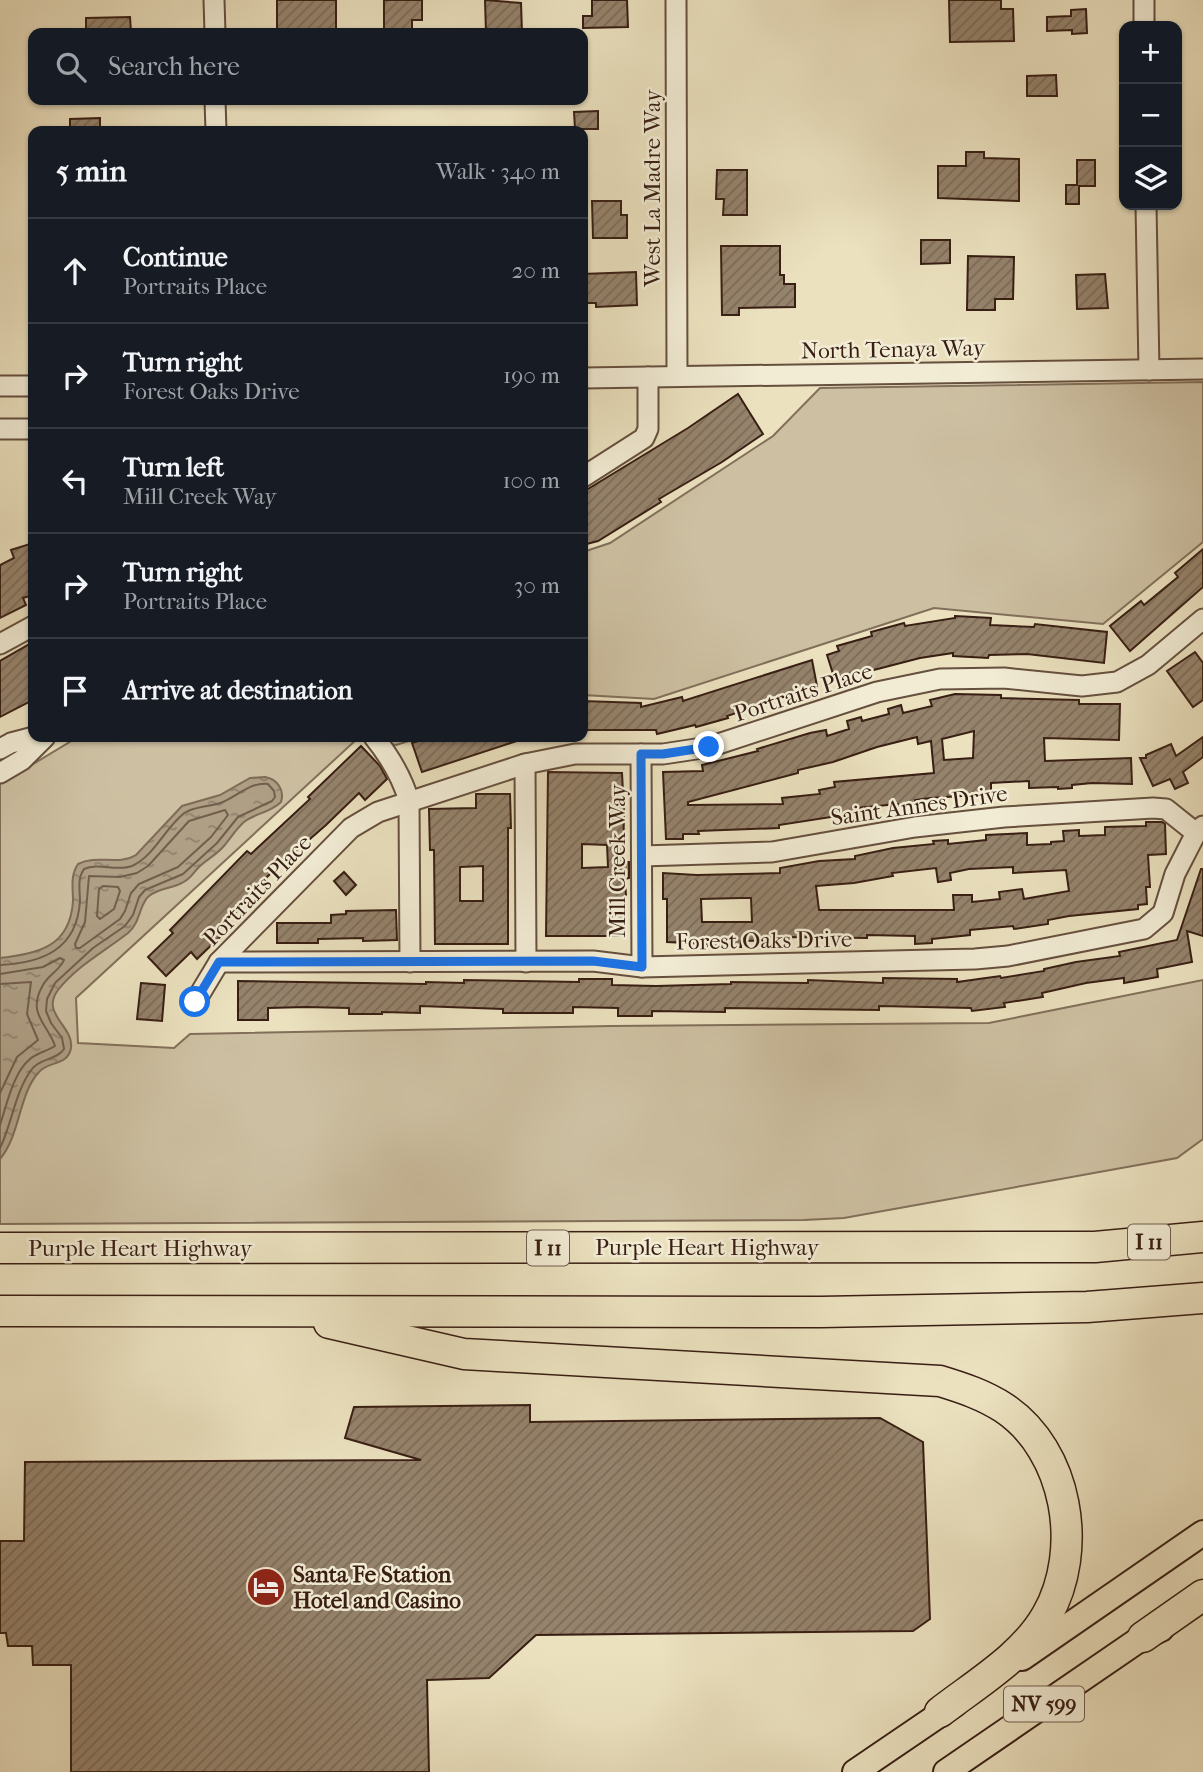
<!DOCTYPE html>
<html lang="en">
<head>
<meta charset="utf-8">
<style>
  body { margin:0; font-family:"IM FELL French Canon",serif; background:#20242c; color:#f1f3f6 }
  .controls { position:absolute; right:21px; top:21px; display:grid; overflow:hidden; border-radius:14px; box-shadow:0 2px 5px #0004 }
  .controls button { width:63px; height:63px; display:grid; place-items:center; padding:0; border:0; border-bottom:2px solid #363941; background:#171b24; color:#f1f3f6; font:35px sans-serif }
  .stop { position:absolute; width:21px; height:21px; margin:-16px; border:5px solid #1a73e8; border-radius:50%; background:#fff }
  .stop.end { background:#1a73e8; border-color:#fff; box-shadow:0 2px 7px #0008 }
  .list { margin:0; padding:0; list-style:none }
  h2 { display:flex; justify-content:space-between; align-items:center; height:91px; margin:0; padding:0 28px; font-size:30px }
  h2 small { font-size:23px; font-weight:400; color:#9ea1a6 }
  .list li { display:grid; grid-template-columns:46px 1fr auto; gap:21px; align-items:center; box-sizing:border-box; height:105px; padding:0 28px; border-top:2px solid #363941 }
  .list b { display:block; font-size:26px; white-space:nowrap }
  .list p { margin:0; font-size:23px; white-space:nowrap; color:#9ea1a6 }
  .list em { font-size:23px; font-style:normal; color:#9ea1a6 }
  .icon { flex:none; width:38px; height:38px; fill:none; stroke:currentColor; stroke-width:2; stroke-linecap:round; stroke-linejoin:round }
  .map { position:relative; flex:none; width:1203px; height:1772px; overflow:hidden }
  .search { position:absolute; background:#171b24; box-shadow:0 2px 5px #0004; left:28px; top:28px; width:560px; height:77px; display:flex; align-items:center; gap:18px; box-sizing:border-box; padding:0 24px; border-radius:14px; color:#9ea1a6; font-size:26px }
  .panel { position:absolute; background:#171b24; box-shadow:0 2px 5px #0004; left:28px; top:126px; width:560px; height:616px; border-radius:14px }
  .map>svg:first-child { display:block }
</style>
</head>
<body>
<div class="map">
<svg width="1203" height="1772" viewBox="0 0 1203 1772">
  <defs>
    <pattern id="water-ripples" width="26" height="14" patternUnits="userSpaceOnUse" patternTransform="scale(1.75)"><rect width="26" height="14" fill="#ae9f85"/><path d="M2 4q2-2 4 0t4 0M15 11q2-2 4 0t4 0" fill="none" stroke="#8f816c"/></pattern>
    <pattern id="building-hatch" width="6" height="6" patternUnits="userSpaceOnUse" patternTransform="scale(1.75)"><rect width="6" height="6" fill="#95836c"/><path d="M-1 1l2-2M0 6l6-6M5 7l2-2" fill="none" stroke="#7b6b58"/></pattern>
  </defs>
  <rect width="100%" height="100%" fill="#ebe1bf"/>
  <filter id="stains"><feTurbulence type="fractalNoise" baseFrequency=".00286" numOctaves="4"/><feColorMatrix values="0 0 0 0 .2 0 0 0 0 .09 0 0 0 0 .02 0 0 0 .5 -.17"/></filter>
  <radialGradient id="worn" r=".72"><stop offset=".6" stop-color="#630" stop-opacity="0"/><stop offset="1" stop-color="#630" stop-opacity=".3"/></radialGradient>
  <!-- green -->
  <g fill="#cdc0a2" stroke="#826f5a" stroke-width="2">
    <path d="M1203 382V542L1103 624 934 608 654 699 583 695V552L610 543 773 436 820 388Z"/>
    <path d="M78 737H422L396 745 357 739 76 998 78 1043 174 1048 190 1034 611 1026 989 1023 1203 980V1139L1177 1158 844 1218 804 1220 0 1224V784Z"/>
  </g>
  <!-- water -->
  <path fill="url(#water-ripples)" stroke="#7f6b57" stroke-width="2" d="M265 777C277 779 285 790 281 802 270 813 255 813 244 822 236 829 230 839 223 847 216 855 206 860 199 867 195 871 192 876 188 879 177 889 160 887 149 896 139 904 141 922 128 933 105 951 77 966 58 990 40 1014 74 1026 71 1048 68 1066 48 1061 39 1072 19 1093 20 1136 0 1159V958C39 953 70 947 73 901 73 888 70 876 78 864 97 854 118 866 136 855L182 806 220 795 250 778Z"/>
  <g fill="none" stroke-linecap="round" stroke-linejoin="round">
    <!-- shore -->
    <g stroke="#735e4c" stroke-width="2">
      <path d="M225 810 228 815 211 837 178 867 139 884 131 893 125 911 120 919 80 948H76L75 944 85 922 89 876 120 877 137 873 148 866 189 821Z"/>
      <path d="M103 886 118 887 120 891 114 909 100 919 97 916 99 889Z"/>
      <path d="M0 965C43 963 77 949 80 901 80 890 77 879 84 869 99 862 116 872 132 866 153 857 165 829 182 815 192 806 211 807 223 802 239 795 250 782 268 784L274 791 275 797 272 801 238 817 217 843 183 874 145 890 139 897 133 915 125 926 93 948 55 983 47 999 46 1011 51 1023 62 1038 64 1049C57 1060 40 1058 32 1069 15 1091 12 1124 0 1148"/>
      <path d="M0 974 43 967 60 958 64 960C60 970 48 975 43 985 26 1014 48 1024 55 1046 47 1051 37 1053 30 1059 13 1073 7 1104 0 1125"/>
      <path d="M0 984 31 982 27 1014 38 1040 17 1057 0 1093"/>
    </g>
  </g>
  <!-- building -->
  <g fill="url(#building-hatch)" stroke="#381e13" stroke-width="2" fill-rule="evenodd">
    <path d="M277 0H336V30L277 31Z"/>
    <path d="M384 0H422V20H412V32H384Z"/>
    <path d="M485 0 521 3 522 33H486Z"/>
    <path d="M592 0H627L628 27 583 28V16H592Z"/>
    <path d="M949 0H1001V9H1013L1014 41 950 42Z"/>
    <path d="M1086 9 1087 33 1072 34V30L1047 31V17L1071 16V10Z"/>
    <path d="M130 17 131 32 86 33V18Z"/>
    <path d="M1056 75 1057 96H1027V76Z"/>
    <path d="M598 111V129H575L574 112Z"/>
    <path d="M100 118V131H70V119Z"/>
    <path d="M966 152H984V158L1019 159V201L938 198V166H966Z"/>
    <path d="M1077 160H1095V186H1079V204H1066V185H1077Z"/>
    <path d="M717 170H747V215H723L724 199H716Z"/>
    <path d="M592 201H621V215H627V238H593Z"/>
    <path d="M921 240H950V263L921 264Z"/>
    <path d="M721 246H780V275H784V284H795V307L739 308V315H722Z"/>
    <path d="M968 256 1014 257 1013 299H995V310H967Z"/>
    <path d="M636 272 637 305 596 307V303H583V274Z"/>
    <path d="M1105 274 1108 308 1077 309 1076 275Z"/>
    <path d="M738 394 763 434 722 462 659 499 661 502 598 541 583 545V492L688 428Z"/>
    <path d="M33 543V595L23 598 26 605 0 618V565L14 558 11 550Z"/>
    <path d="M1203 549V587L1130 651 1110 626 1141 601 1144 605 1178 577 1175 573Z"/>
    <path d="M955 616 991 618 990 625 1034 627 1035 624 1107 632 1104 663 1027 654 989 655 988 658 953 656V653L920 658 835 680 827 655 839 651 837 646 872 636 871 632 904 623 905 626 955 618Z"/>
    <path d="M33 642V700L0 717V661Z"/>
    <path d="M1195 652 1203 663V700L1193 707 1167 671Z"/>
    <path d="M812 660 817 686 727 716 728 718 696 727 695 725 657 734 656 730H583V701L641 703V707L682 697 683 701Z"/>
    <path d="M955 694 1001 695V698L1079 700V704H1120L1119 740 1044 738 1045 761 1131 758 1132 784 1092 783 1072 785V788L1058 789V787L1029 788V781L991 783V794L931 798 915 800 916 804 899 806 898 804 856 808 857 813 779 825V828L698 831 699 834H683V839H666L663 772 703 771 702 765 758 751 757 749 810 733 826 730 827 736 849 729 847 721 861 717 862 721 889 714 888 709 901 705 903 713 932 706 930 700ZM974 731 973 758 944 760 942 739ZM917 737 918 744 931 741 934 773 834 782 835 787 819 790 820 794 782 798 783 804 688 805V802L798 773V770L833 762 877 747Z"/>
    <path d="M431 737H522L523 739 422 772 412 743Z"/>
    <path d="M1203 737V757L1183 772 1188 783 1175 789 1170 779 1153 786 1140 758H1146V755L1171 744 1176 756Z"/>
    <path d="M361 746 380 766 387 779 365 800 359 793 326 825 272 872 243 901 245 903 217 931 221 936 197 959 191 952 166 976 148 957 173 933 170 930 247 851 251 854 310 799 308 797Z"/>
    <path d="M548 772 622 773 624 812 623 862H629V878L625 879 626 896H624V936H546ZM582 844 607 845 608 867 582 868Z"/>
    <path d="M476 794H510L511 828H508V944H435L434 850H430L429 809 476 808ZM483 866V901H460V867Z"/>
    <path d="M1146 822H1162L1165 824 1166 854 1148 855 1150 887H1146L1147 904 1138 905V909L1069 916 1048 920V924L1014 929 1013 926 970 930V935L932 939V943L915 944V936L867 935V938L785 937V940L741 941V947L708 946V944L667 942V899H663V873L697 875 780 873V868L819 861 855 859V856L893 848 934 844 933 841 948 840V844L986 840V835L1027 833V845L1051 844V842L1064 841 1063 831 1079 830V836L1105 835V827L1146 826ZM1013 867V873L1066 870 1069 891 1024 899 1022 889 999 892 1000 899 972 902V895H953L954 910H819L816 886 854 883 893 876 892 873 936 868 938 882 951 880 950 873 969 869ZM741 898H751L752 922H702L701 899Z"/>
    <path d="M1201 869H1203V936L1187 931 1192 962 1157 969 1158 977 1124 983V978L1086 983 1042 993 1043 997 1004 1003 1005 1007 972 1011 971 1008 879 1006V1010L725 1008V1012L652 1011V1016H618V1008L573 1007V1013H503V1009L420 1006V1013L382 1012V1014H349V1008L306 1007 268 1008V1020H238V981L426 984V982L464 983V980L579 982V979H612V985L656 986 731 984V982L808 983V980L883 983V978L957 979V982L1000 976 1001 978 1044 971V969L1076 962 1120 956 1119 952 1177 940Z"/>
    <path d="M344 872 356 885 346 895 334 881Z"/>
    <path d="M396 910 397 940 363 941V938L318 939V943H277V923H331V915L346 914V911Z"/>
    <path d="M141 983 165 985 162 1021 137 1019Z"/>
    <path d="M530 1405V1422L880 1418 923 1442 930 1619 913 1631 536 1635 489 1678 427 1680 429 1772H71V1665H33L32 1646H8L6 1633H0V1541H24L25 1462 421 1460 345 1438 354 1407Z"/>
  </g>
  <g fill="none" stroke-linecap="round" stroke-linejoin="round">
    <!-- minor casing -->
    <g stroke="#654f3e" stroke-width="23">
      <g id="minor">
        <path d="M214 0 215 33"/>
        <path d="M676 0 677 376"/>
        <path d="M1144 0V26"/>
        <path d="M215 100 216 131"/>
        <path d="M1146 205 1149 370"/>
        <path d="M583 378 1203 369"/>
        <path d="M0 386H33"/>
        <path d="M0 429H33"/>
        <path d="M583 477 644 438 648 429V377"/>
        <path d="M0 644 33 626"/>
        <path d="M374 737C390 757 402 777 409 801L410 962"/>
        <path d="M0 749 11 743 34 737"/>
        <path d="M641 754 642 967"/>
        <path d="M525 764 526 962"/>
        <path d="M0 773 22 760 45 737"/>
        <path d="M642 856 772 852 915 827 1004 817 1153 808 1166 809 1196 833"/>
        <path d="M219 962 593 961 642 967 975 959 1008 956 1144 929 1163 913 1175 874 1196 833 1203 826"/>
        <path d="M195 1002 219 962 351 828 378 812 525 764 575 754H663L709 747 877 692 940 679 1004 678 1082 686 1117 682 1148 665 1203 619"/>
      </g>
    </g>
    <!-- major casing -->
    <g stroke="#381e13" stroke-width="28">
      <g id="major">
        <path d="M1022 1658 1203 1533"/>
        <path d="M855 1772 955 1704"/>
        <path d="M946 1772 1143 1637 1161 1629"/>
      </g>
    </g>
    <!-- highway casing -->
    <g stroke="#381e13" stroke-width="33">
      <g id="highway">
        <path d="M0 1248 1095 1247 1203 1237"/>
        <path d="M0 1311 821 1312 1087 1307 1203 1298"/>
        <path d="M329 1323 464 1354 940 1381C963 1388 984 1395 1004 1408 1068 1451 1084 1550 1047 1615 1024 1656 976 1684 940 1712"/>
        <path d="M1143 1637 1203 1595"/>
      </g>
    </g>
    <!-- minor -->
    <use href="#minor" stroke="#f2ecd5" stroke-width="19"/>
    <!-- major -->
    <use href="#major" stroke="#ebe1bf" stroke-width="24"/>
    <!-- highway -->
    <use href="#highway" stroke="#ebe1bf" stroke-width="30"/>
  </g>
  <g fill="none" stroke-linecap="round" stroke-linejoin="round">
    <!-- route -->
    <path stroke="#1a73e8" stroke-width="9" d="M195 1002 219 962 593 961 642 967 641 754H663L709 747"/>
  </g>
  <!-- icons -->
  <defs>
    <g id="hotel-disc" transform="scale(2.0125)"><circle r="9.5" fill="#8f2418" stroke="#f2ecd5"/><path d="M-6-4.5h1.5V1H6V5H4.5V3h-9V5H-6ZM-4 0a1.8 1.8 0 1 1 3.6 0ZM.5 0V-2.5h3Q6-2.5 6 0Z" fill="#fff"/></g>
  </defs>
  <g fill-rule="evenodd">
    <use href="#hotel-disc" x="266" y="1587"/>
  </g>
  <g text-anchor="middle" stroke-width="5" stroke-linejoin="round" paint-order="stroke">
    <!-- shield labels -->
    <g fill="#f2ecd5" stroke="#705c4d" stroke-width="2">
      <rect x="1128" y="1224.5" width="42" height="35" rx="5"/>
      <rect x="527" y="1230.5" width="42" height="35" rx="5"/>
      <rect x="1004" y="1686.5" width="80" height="35" rx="5"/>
    </g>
    <g font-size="21" font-weight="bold" fill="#381e13">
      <text x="1149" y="1249">I 11</text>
      <text x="548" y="1255">I 11</text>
      <text x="1044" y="1711">NV 599</text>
    </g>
    <!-- street labels -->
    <g font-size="23" fill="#381e13" stroke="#f2ecd5">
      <text transform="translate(652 188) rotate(-90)" y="8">West La Madre Way</text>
      <text transform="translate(893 349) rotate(-1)" y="8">North Tenaya Way</text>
      <text transform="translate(803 692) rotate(-18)" y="8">Portraits Place</text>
      <text transform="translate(919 805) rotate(-8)" y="8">Saint Annes Drive</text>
      <text transform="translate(617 861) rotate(-90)" y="8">Mill Creek Way</text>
      <text transform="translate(257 890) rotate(-46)" y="8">Portraits Place</text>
      <text transform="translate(764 940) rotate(-1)" y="8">Forest Oaks Drive</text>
      <text x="707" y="1255">Purple Heart Highway</text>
      <text x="140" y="1256">Purple Heart Highway</text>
    </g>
    <!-- poi labels -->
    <g font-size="23" font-weight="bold" fill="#381e13" stroke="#f2ecd5" text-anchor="start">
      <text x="293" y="1582">Santa Fe Station<tspan x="293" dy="26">Hotel and Casino</tspan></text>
    </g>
  </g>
  <rect width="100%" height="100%" filter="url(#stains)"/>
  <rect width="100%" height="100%" fill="url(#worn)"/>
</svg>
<div class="controls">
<button>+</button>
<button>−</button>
<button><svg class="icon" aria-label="layers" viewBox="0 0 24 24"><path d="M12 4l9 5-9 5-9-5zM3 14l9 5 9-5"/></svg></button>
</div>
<div class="stop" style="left:195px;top:1002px"></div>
<div class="stop end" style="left:709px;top:747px"></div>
<div class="search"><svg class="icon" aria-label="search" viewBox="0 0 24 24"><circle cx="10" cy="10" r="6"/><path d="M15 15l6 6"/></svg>Search here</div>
<section class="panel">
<h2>5 min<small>Walk · 340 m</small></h2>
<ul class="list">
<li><svg class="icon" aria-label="ahead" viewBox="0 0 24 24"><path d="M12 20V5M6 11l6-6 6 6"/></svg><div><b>Continue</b><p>Portraits Place</p></div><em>20 m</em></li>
<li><svg class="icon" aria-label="right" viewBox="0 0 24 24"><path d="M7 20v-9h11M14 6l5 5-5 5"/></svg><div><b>Turn right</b><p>Forest Oaks Drive</p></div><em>190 m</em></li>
<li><svg class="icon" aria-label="left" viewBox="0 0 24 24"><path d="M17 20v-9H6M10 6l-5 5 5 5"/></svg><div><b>Turn left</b><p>Mill Creek Way</p></div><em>100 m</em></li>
<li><svg class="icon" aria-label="right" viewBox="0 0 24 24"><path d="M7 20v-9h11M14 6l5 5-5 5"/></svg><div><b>Turn right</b><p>Portraits Place</p></div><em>30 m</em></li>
<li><svg class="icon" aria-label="arrive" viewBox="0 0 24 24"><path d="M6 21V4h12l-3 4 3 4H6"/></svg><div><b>Arrive at destination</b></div></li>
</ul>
</section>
</div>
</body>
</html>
